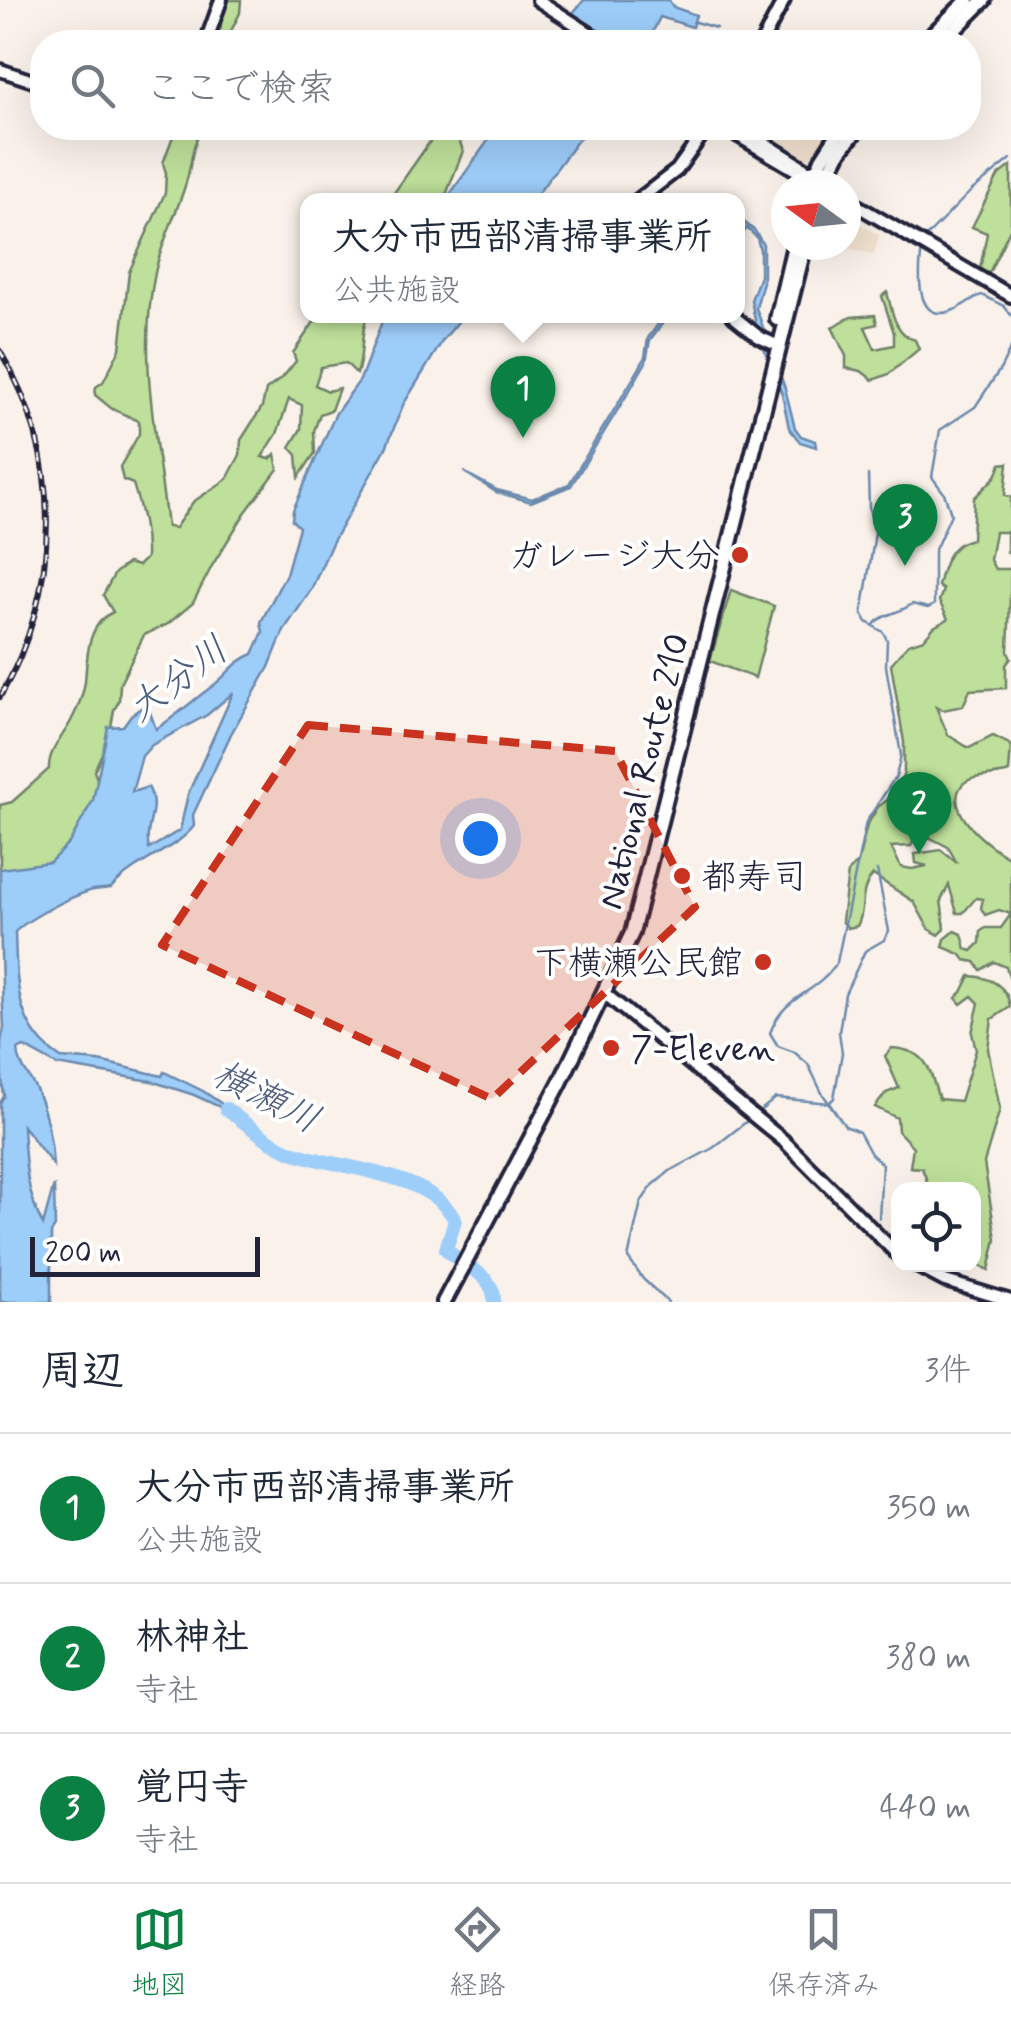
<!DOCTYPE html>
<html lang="ja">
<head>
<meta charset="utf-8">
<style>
  body { margin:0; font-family:Mynerve,"Klee One",sans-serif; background:#f6f6f7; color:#1f2937 }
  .controls { position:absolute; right:30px; bottom:30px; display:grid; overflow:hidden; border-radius:20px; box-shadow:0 10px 40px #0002 }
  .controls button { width:90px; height:90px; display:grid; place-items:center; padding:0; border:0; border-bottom:2px solid #e0e1e3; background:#fff; color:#1f2937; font:50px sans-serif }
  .compass { position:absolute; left:771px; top:170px; width:90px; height:90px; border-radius:50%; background:#fff; box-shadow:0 10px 40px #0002; rotate:285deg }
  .scale { position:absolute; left:30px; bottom:25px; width:230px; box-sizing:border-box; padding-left:10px; border:5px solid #22223b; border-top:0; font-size:28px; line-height:35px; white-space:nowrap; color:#22223b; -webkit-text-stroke:8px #fff; paint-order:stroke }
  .you { position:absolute; left:480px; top:838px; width:35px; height:35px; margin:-25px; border:8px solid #fff; border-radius:50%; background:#1a73e8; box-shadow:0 0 0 15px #1a73e833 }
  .badge { display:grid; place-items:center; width:65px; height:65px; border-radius:50%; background:#0b8043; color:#fff; font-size:32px; font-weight:700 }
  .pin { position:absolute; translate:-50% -82px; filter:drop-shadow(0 2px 5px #0008) }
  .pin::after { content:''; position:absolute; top:52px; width:35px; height:30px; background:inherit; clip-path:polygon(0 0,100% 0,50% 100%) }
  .popup { position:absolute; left:300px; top:193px; width:445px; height:130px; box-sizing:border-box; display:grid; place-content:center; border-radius:20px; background:#fff; filter:drop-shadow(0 2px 8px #0005); font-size:32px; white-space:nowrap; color:#747a83 }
  .popup b { font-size:38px; color:#1f2937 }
  .popup::after { content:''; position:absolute; left:50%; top:100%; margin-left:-20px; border:20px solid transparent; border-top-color:#fff }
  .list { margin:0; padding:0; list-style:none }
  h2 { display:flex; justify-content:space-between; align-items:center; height:130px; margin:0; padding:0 40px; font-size:42px }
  h2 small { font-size:32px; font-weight:400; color:#747a83 }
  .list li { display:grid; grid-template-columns:65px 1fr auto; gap:30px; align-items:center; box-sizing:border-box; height:150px; padding:0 40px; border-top:2px solid #e0e1e3 }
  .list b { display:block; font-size:38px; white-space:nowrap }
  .list p { margin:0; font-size:32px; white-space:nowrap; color:#747a83 }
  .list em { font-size:32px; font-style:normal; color:#747a83 }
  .icon { flex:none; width:55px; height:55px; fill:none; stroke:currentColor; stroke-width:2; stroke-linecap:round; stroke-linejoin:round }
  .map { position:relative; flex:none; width:1011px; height:1302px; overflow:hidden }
  .search { position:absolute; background:#fff; box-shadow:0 10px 40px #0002; left:30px; right:30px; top:30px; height:110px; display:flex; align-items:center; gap:25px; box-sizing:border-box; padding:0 35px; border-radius:40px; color:#747a83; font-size:38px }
  .sheet { height:580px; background:#fff }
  nav { display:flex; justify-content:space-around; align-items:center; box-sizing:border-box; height:140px; border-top:2px solid #e0e1e3; background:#fff; font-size:28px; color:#747a83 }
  nav a { display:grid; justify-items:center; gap:5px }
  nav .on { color:#0b8043 }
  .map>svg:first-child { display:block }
</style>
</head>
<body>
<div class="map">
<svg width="1011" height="1302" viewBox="0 0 1011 1302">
  <rect width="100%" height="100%" fill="#faf2ea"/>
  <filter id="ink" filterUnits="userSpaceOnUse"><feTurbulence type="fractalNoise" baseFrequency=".01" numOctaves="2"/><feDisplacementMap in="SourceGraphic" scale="20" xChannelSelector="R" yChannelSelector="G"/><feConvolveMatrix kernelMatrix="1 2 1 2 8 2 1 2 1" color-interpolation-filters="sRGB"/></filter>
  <g filter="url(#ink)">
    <!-- built -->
    <g fill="#f4e3d1">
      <path d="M766 128H831L811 157 800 160 769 141Z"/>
      <path d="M846 217 879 235 874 255 848 248 837 250 838 245H846Z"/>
    </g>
    <!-- green -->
    <g fill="#bee09a" stroke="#70816a" stroke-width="2.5" fill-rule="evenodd">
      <path d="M225 0H241L240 13 231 31 233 42H212L221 28 220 18Z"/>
      <path d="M176 128H202C191 146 192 165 185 186 176 215 161 243 155 273 137 358 158 442 167 527L175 528 193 502 227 479 240 455 241 440 262 407 266 390 283 377 296 361 293 353 318 316H367C360 335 364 353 357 374L346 363 321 367 315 385 328 391 339 388 331 410 320 414 314 431 315 453 299 477 297 455 290 447 301 429 302 405 289 399 277 434 262 457 270 459 275 454 278 469 245 513 213 564 193 603 168 624 144 635 120 684 119 701 114 710 109 738 94 771C109 803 77 835 60 861L0 872V805L12 802 49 769C48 750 64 736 72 719 78 708 83 694 85 682 87 656 87 624 113 612L103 595 115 573 128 563 138 566 146 558C147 531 141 510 133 484L123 480 120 467 139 434V421L112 409 95 395 96 387 103 382 120 349 129 272 165 193 166 173 163 163Z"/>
      <path d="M448 132 459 139 463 151 444 200H389L436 133Z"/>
      <path d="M1011 166V227L988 275 980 269 987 233 972 227 998 176Z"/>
      <path d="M887 292C892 310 894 334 915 340L919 349 889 374 873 380 861 371 846 368V356L832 327 851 317 875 315 877 324 865 327 875 349 894 345V333L882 296Z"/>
      <path d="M1008 463 1005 495 1011 497V552H1007V532H995L990 560 995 569H1011L1008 651 1011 658 1006 665V688L970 690 963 706 943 710 936 707 948 735 969 748 993 736 1011 745 1009 772C996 777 971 774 962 785 942 811 991 849 1011 858V983L1006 967 994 962 981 970 975 962 965 960 960 954 943 947 945 939 955 931 962 934 966 949 972 951 980 943 981 931 986 928H1001L1011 914 999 910 985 915 981 908 983 899 976 898 963 913H957L949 885 941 900 945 929 939 935 929 929 914 902 873 875C857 894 867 909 857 926L848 928 842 921 848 872 858 862 867 825 878 807 896 793 904 772V742L891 664 908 644 924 639 934 627 948 619 939 601 943 590 938 586C943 565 949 543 972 539L974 498 996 476 1001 464ZM919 832 948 847 957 863 941 850 915 854 916 863 927 866 912 869 901 867 891 847 911 846Z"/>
      <path d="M731 590 774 606 755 678 710 661Z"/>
      <path d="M970 976C990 977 1008 986 1010 1007L992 1019 988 1049 1000 1109 984 1163 996 1239 989 1270 980 1266V1256L974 1253V1190L923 1189 927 1181 922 1168 910 1167 913 1147 898 1131 897 1118 875 1107 886 1093 899 1088 885 1056 892 1048C930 1051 929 1070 939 1099L960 1101 976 1050 972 1033 979 1003 972 996 961 1004 956 998 962 992Z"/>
    </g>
    <!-- water -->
    <g fill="#9dcdf9" stroke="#6c89ad" stroke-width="2.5" fill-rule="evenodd">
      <path d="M584 0H669L673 7 696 15 692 27 660 17 648 42H560L572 14Z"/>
      <path d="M497 128H587L533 200H446Z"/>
      <path d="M738 217 755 231 763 244V282L756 308 785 388 795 428 801 436 815 441 816 447 800 442 789 428 782 394 757 330 751 300 760 276V250L757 238 747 228 738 240 744 226Z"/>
      <path d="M384 316H463L443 340 403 405 386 448 332 543 311 590 284 630 269 667 231 734 193 815 194 826C177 849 135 861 111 888 105 889 100 889 94 890 77 893 27 919 15 932 17 981 14 1028 61 1058L99 1061 162 1076 164 1072 203 1091 241 1117 236 1122 218 1106 194 1095 151 1081 57 1065 24 1047 18 1050C19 1068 32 1077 38 1094 47 1115 52 1143 53 1165L23 1126C25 1162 26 1192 43 1225L54 1185 55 1227 51 1233V1302H0V1103L4 1096C1 1077 1 1061 1 1042 1 1040 4 1029 4 1027 1 975 0 922 0 869L50 862 69 843 93 800 108 727 123 726 131 715 147 704 156 729C178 715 194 699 214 685 228 674 236 660 253 654L263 632 261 622 286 574 299 527 292 520 293 510 336 413 360 380ZM233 693 188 794 180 830 149 849C143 826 161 809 148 787L132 792 142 756 152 745 207 715Z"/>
      <path d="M664 316H668L650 340 646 362 631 388 571 486 531 502 496 492 464 472 497 490 532 499 569 484 639 369 645 357 648 338Z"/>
    </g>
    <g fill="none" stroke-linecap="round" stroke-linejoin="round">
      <!-- stream -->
      <g stroke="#6c89ad" stroke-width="2.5">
        <path d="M695 22 716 28"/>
        <path d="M924 239 971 191 1011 159"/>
        <path d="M922 247C919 269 913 327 954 310 964 306 971 298 982 295L1004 306 1011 315"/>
        <path d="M868 475 869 508 875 533 862 613 867 622 883 632 887 640 886 666 901 755 896 776 866 822 837 962C817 996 785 992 770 1033L778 1046 794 1052 808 1064 822 1093 845 1126 859 1132 871 1154 882 1164 879 1219"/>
        <path d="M874 625C881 614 901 613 912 604L928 608 934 605V552L951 514 944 493 932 477 940 430 975 407 1001 368 1011 347"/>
        <path d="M757 1113 776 1098 829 1103 834 1098 842 1053 839 1032 845 994 865 951 884 940 889 931 877 870"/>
        <path d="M668 1302 643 1279 628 1258 641 1202 652 1186 670 1171 713 1148 751 1118"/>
      </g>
      <!-- river -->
      <path stroke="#9dcdf9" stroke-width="14" d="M226 1109C247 1124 267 1142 292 1152 340 1170 429 1171 455 1220L446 1249C462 1267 496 1274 494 1302"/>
      <!-- secondary casing -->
      <g stroke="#22223b" stroke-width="18">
        <g id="secondary">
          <path d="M538 0 603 42"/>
          <path d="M206 42 221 0"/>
          <path d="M762 42 784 0"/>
          <path d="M0 70 42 84"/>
          <path d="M725 128 816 182"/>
          <path d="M741 128 803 167 809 174"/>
          <path d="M846 199 1011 296"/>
          <path d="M638 200 677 170 707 128"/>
          <path d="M733 316 759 337 772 343"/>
          <path d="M604 993 784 1141 898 1255"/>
          <path d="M913 1264 945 1281 1011 1301"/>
        </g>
      </g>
      <!-- highway casing -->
      <g stroke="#22223b" stroke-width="20">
        <g id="highway">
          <path d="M925 42 968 0"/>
          <path d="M942 42 984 0"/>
          <path d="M811 185 822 159 842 128"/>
          <path d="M823 185 840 151 858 128"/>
          <path d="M777 319 794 245"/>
          <path d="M444 1302 560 1083 632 933 805 245"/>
        </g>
      </g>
      <!-- secondary -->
      <use href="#secondary" stroke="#fff" stroke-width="10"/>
      <!-- highway -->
      <use href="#highway" stroke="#fff" stroke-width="12"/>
      <!-- rail casing -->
      <g stroke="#22223b" stroke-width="6">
        <path id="rail" d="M0 351C64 457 61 591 0 697"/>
      </g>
      <!-- rail -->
      <use href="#rail" stroke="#fff" stroke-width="2.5" stroke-dasharray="8" stroke-linecap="butt"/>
    </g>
  </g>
  <!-- marked area -->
  <path fill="#c8321e" fill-opacity="0.2" stroke="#c8321e" stroke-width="8" stroke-dasharray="20 12" stroke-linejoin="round" d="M308 725 615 751 695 907 492 1099 162 945Z"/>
  <!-- markers -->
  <g fill="#c8321e" stroke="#fff" stroke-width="4">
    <circle cx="740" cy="555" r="10"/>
    <circle cx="682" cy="876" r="10"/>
    <circle cx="763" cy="962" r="10"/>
    <circle cx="611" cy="1048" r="10"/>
  </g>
  <g text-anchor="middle" stroke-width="8" stroke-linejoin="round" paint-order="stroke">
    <!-- poi labels -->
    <g font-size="35" fill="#22223b" stroke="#fff" text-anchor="end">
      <text x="720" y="567">ガレージ大分</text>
      <text x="702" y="888" text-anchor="start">都寿司</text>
      <text x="743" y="974">下横瀬公民館</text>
      <text x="631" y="1060" text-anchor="start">7-Eleven</text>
    </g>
    <!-- street labels -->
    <g font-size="35" fill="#22223b" stroke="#fff">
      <text transform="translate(643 771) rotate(-76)" y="12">National Route 210</text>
    </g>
    <!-- water labels -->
    <g font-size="38" font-style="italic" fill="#4d5e7e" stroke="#fff">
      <text transform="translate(177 678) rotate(-37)" y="13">大分川</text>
      <text transform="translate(267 1096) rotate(27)" y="13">横瀬川</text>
    </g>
  </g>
</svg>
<div class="controls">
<button><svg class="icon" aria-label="locate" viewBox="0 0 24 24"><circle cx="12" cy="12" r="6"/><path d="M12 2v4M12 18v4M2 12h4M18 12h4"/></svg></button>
</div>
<svg class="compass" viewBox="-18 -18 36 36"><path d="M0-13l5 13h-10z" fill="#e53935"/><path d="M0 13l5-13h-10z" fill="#747a83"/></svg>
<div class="scale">200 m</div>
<div class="you"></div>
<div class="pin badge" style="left:523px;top:438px">1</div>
<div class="popup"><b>大分市西部清掃事業所</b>公共施設</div>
<div class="pin badge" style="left:919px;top:854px">2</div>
<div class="pin badge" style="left:905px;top:566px">3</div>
<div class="search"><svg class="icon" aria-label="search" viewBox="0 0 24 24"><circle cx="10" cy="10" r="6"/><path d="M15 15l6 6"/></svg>ここで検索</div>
</div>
<section class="sheet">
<h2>周辺<small>3件</small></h2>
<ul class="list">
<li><span class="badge">1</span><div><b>大分市西部清掃事業所</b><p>公共施設</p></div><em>350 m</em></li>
<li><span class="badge">2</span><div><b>林神社</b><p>寺社</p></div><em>380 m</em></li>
<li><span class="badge">3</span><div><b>覚円寺</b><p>寺社</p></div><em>440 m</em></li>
</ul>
</section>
<nav>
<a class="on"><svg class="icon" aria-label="map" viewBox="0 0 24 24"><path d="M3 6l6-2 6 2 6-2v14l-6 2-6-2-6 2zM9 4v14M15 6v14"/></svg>地図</a>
<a><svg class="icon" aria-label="directions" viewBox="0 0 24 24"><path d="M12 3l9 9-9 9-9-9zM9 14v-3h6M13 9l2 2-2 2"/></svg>経路</a>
<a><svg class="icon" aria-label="saved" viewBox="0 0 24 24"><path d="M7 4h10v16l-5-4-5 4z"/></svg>保存済み</a>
</nav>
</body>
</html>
